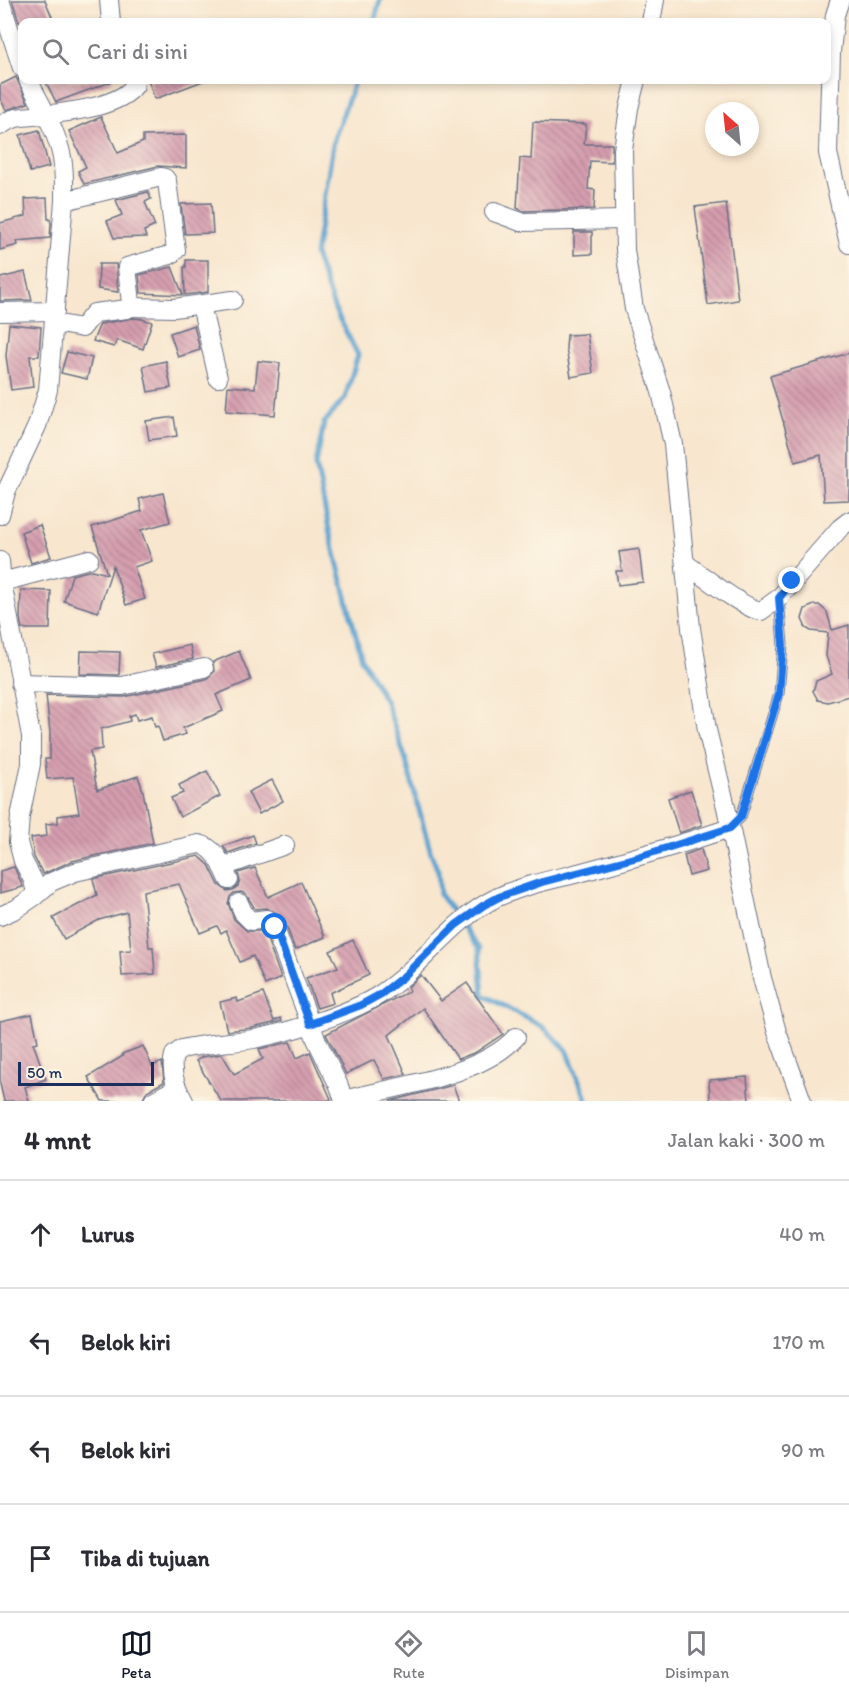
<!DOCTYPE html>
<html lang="id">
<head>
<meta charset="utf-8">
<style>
  body { margin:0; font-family:Itim,sans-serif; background:#f7f7f7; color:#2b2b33 }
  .compass { position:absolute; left:705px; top:102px; width:54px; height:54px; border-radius:50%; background:#fff; box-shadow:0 3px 9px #0003; rotate:333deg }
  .scale { position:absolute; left:18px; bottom:15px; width:136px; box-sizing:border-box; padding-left:6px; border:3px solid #1b2f5e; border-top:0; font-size:16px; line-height:21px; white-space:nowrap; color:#1b2f5e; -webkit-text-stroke:4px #fcf5e5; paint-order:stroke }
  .stop { position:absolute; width:18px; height:18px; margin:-14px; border:4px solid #1a73e8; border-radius:50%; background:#fff }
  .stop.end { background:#1a73e8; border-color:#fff; box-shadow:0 2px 6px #0008 }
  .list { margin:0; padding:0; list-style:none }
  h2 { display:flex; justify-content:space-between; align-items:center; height:78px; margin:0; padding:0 24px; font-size:26px }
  h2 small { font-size:20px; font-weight:400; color:#7c7c81 }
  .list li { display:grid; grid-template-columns:39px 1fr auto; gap:18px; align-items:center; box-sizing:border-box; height:108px; padding:0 24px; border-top:2px solid #e1e1e2 }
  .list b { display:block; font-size:22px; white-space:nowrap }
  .list em { font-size:20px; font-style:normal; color:#7c7c81 }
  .icon { flex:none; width:33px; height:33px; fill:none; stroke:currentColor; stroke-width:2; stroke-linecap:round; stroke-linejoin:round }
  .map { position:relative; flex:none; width:849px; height:1101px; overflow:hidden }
  .search { position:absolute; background:#fff; box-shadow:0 3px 9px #0003; left:18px; right:18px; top:18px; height:66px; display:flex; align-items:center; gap:15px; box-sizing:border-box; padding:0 21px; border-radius:12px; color:#7c7c81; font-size:22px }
  .sheet { height:510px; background:#fff }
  nav { display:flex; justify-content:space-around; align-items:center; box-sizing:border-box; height:84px; border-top:2px solid #e1e1e2; background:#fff; font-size:16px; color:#7c7c81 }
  nav a { display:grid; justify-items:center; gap:3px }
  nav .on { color:#111827 }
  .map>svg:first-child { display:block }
</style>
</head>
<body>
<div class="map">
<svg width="849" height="1101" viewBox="0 0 849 1101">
  <defs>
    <pattern id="building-back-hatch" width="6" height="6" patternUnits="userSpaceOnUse" patternTransform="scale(1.5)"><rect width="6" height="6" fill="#d69eaf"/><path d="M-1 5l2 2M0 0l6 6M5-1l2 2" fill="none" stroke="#ad8192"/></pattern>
  </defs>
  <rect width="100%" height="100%" fill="#fcf5e5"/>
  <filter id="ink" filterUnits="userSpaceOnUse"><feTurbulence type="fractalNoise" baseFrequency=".0167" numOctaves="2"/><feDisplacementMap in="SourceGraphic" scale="12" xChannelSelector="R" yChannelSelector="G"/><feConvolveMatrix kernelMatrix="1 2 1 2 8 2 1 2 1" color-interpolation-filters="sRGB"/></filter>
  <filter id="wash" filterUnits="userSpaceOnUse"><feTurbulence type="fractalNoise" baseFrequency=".008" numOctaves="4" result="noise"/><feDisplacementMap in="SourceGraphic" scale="24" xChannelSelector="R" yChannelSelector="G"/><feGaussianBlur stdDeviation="1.35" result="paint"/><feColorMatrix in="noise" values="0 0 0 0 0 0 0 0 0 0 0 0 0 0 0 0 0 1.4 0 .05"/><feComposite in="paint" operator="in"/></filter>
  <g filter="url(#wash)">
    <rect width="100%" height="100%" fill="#f8e6ce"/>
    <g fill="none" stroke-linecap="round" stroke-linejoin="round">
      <!-- stream -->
      <g stroke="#58a1cf" stroke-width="5">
        <path d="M374 22 380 0"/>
        <path d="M355 80 334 139 315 255 335 310 358 355 345 398 324 423 316 464 330 534 362 659 386 702 405 757 431 854 438 871 440 895 479 949 483 995 542 1026 567 1050 587 1101"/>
      </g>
    </g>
    <g id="blocks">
      <!-- building -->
      <g fill="url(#building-back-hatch)">
        <path d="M12 0H45L54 22H19Z"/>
        <path d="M16 77 28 103 6 110 0 98V85Z"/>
        <path d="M45 80H113V81L56 102Z"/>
        <path d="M148 80H203V81L155 99Z"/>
        <path d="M101 117 118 153 143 142V136L186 135V168L158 166 84 184 78 171 86 167 69 131Z"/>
        <path d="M533 122 586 124 584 144H612V162L590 161 588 189 595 190 594 209 523 211 517 208 520 158 531 159Z"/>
        <path d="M39 130 49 167 30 172 20 135Z"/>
        <path d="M148 192 151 199 145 202 155 226 144 231 146 237 114 238 107 221 122 215 116 200Z"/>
        <path d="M47 198 48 219H50L51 223 50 238 17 241 18 245 0 250V223L26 216 25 199Z"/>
        <path d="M211 203 213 233 185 234 181 204Z"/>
        <path d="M726 203 738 300 708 305 695 207Z"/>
        <path d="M574 232H592V254L574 255Z"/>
        <path d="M186 260H208V292L185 295 184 267H186Z"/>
        <path d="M99 264H116L118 292 98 289Z"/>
        <path d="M172 267 183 295 141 293 139 275Z"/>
        <path d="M25 272 32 300 0 301V278Z"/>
        <path d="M133 318 142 319 152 322 143 349 117 340 114 347 93 341 100 324Z"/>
        <path d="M9 324 41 327 39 356H30L33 387 11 390 6 356Z"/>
        <path d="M194 325 200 350 178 357 170 333Z"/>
        <path d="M587 334 593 373 571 377 566 348 567 335Z"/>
        <path d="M67 352 92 358 87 379 61 373Z"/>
        <path d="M849 353V500L824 501 821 455 795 462 770 376Z"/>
        <path d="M166 361 171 388 148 392 143 366Z"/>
        <path d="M258 361 280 363 275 415 226 411 228 386 255 388Z"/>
        <path d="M174 417 177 436 149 440 146 421Z"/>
        <path d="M163 493 170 522 141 530 152 561 134 567 145 599 126 605 113 566 98 612 64 601 72 575 92 570 107 574 92 527 142 511 139 499Z"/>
        <path d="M40 525 51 557 31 563 21 532Z"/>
        <path d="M639 549 643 582 618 585 616 571H622L619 552Z"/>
        <path d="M21 590 51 591 50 629H22L20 617Z"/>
        <path d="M814 605H819L827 612 832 630 849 625V696L828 702 818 700 813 691 816 681 832 674 826 656 828 633 811 631 806 628 802 619 805 609Z"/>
        <path d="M190 645 193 659 156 667 152 654Z"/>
        <path d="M81 651 120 652 119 675 80 674Z"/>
        <path d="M239 651 251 680 216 695 223 711 183 728 186 734 163 741 158 726 155 727 152 716 137 720 135 714 129 716 130 721 101 729 102 749 90 751 97 790 138 776 143 791 153 843 72 861 43 874 34 857 31 838 47 836 46 824 58 823V816L79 813 73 777 47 779 45 759H50V732L46 695 124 697 206 679 214 672 213 662Z"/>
        <path d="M207 771 220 796 180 817 171 798 183 793 179 785Z"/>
        <path d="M272 780 283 801 259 814 248 792Z"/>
        <path d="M691 790 702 825 679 833 668 798Z"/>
        <path d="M253 835 256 843 228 853 223 846Z"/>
        <path d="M701 849 707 871 689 876 684 855Z"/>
        <path d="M199 856 209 865 219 885 227 891 233 890 238 886 240 881 238 873 255 868 268 897 301 882 325 937 295 950 284 919 279 914 266 908 255 909 246 894 241 892 234 893 230 897 228 903 234 919 247 931H264L281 978 265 985 253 956 240 962 226 930 221 933 217 926 200 933 179 884 143 891 149 947H153L155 974 122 976 120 951 131 950 127 912 99 920 64 939 53 918 97 895 93 879Z"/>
        <path d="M14 867 23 887 0 893V871Z"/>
        <path d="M353 940 369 975 330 993 333 1003 317 1008 306 978 338 967 330 951Z"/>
        <path d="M421 975 441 1001 467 983 503 1034 476 1052 458 1059 423 1008 389 1035 406 1074 384 1079 374 1060 346 1074 326 1034 410 991 408 987Z"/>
        <path d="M263 993 274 1021 281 1018 282 1021 252 1028 227 1031 220 1002 237 998 238 1002Z"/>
        <path d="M32 1014 38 1042 33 1043 46 1079 25 1087 29 1101H4L0 1084V1021Z"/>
        <path d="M290 1042 297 1058 310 1052 331 1099 326 1101H221L196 1061 202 1057 222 1054 234 1074 263 1059 259 1049Z"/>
        <path d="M143 1046 152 1066 162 1062 164 1082 147 1091 142 1101H102L88 1077 123 1056 122 1054Z"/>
        <path d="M747 1077 749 1101H710L709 1080Z"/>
        <path d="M453 1085 459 1101H390L438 1089Z"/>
      </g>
    </g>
  </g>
  <g filter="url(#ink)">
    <use href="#blocks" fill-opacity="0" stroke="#686f85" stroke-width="1.5"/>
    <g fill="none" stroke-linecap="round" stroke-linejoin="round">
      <!-- service casing -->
      <g stroke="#686f85" stroke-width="11">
        <path id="service" d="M730 828 741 817 779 694 783 645 779 599"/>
      </g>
      <!-- minor casing -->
      <g stroke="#686f85" stroke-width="20">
        <g id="minor">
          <path d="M0 0 22 68"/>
          <path d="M109 0 111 22"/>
          <path d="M840 0 835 15 831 52 828 153 849 244"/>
          <path d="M651 22 655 0"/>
          <path d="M636 80 629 108 623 150 625 250 634 309 661 392 673 444 691 628 707 730 726 807 762 978 777 1032 802 1101"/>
          <path d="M0 126C14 115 27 117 44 115 69 112 120 107 135 85L133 80"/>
          <path d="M494 212 521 222 624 220"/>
          <path d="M201 305 218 378"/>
          <path d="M130 307 174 308 233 300"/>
          <path d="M0 312 55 311"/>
          <path d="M54 323 82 328 94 313 127 309 131 303 127 267 170 255 176 250 167 181 165 178 161 177 64 201"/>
          <path d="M0 515 6 492 37 426 48 390 64 201C64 184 65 166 60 149 53 125 40 102 28 80"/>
          <path d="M0 561 2 582 31 736V764L20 817 18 842 23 861 33 880 35 889V896L16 909 0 916"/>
          <path d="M686 564C702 575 744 609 761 611L779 598 840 528 849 521"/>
          <path d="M2 582 89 559"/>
          <path d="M20 683 122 686 204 668"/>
          <path d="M223 867 285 845"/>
          <path d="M35 896 51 882 75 872 199 844C216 847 223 867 229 880"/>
          <path d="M239 903 244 914 251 921 267 919 273 923 316 1039 339 1086 344 1101"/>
          <path d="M344 1100C395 1086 480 1077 516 1037"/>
          <path d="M153 1101 177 1088"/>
          <path d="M184 1101C176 1088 170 1071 174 1055L182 1049C206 1043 230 1043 254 1039 289 1032 349 1014 379 995 423 967 450 920 498 897 526 884 557 879 586 871 634 858 682 844 730 828"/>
        </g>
      </g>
      <!-- service -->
      <use href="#service" stroke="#fff" stroke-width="9"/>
      <!-- minor -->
      <use href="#minor" stroke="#fff" stroke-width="18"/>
    </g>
  </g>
  <g fill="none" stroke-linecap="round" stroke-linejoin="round" filter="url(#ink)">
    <!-- route -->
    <path stroke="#1a73e8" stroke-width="8" d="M275 927 310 1024 361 1005 381 994 403 977 456 925 484 905 499 897 542 882 638 857 730 828 741 817 779 694 783 645 779 598 792 581"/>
  </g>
</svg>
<svg class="compass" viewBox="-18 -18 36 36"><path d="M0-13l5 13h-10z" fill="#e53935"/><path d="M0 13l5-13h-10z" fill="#7c7c81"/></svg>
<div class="scale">50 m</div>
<div class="stop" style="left:275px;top:927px"></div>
<div class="stop end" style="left:792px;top:581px"></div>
<div class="search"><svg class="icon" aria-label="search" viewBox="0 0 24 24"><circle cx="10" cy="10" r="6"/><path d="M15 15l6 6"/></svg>Cari di sini</div>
</div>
<section class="sheet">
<h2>4 mnt<small>Jalan kaki · 300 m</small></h2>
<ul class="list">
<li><svg class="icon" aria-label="ahead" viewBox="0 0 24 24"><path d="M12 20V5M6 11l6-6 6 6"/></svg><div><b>Lurus</b></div><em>40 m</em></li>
<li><svg class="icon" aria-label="left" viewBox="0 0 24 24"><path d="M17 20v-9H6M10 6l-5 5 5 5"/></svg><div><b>Belok kiri</b></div><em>170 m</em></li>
<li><svg class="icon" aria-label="left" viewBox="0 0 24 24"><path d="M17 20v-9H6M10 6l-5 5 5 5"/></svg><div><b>Belok kiri</b></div><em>90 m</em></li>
<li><svg class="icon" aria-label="arrive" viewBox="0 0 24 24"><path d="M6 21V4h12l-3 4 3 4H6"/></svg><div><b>Tiba di tujuan</b></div></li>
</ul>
</section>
<nav>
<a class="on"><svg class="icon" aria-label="map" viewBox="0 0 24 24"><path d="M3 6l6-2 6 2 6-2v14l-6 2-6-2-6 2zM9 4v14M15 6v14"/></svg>Peta</a>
<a><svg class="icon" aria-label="directions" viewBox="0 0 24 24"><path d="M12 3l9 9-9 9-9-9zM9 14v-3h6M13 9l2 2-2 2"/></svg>Rute</a>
<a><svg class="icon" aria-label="saved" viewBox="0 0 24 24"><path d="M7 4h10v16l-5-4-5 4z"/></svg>Disimpan</a>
</nav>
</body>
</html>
